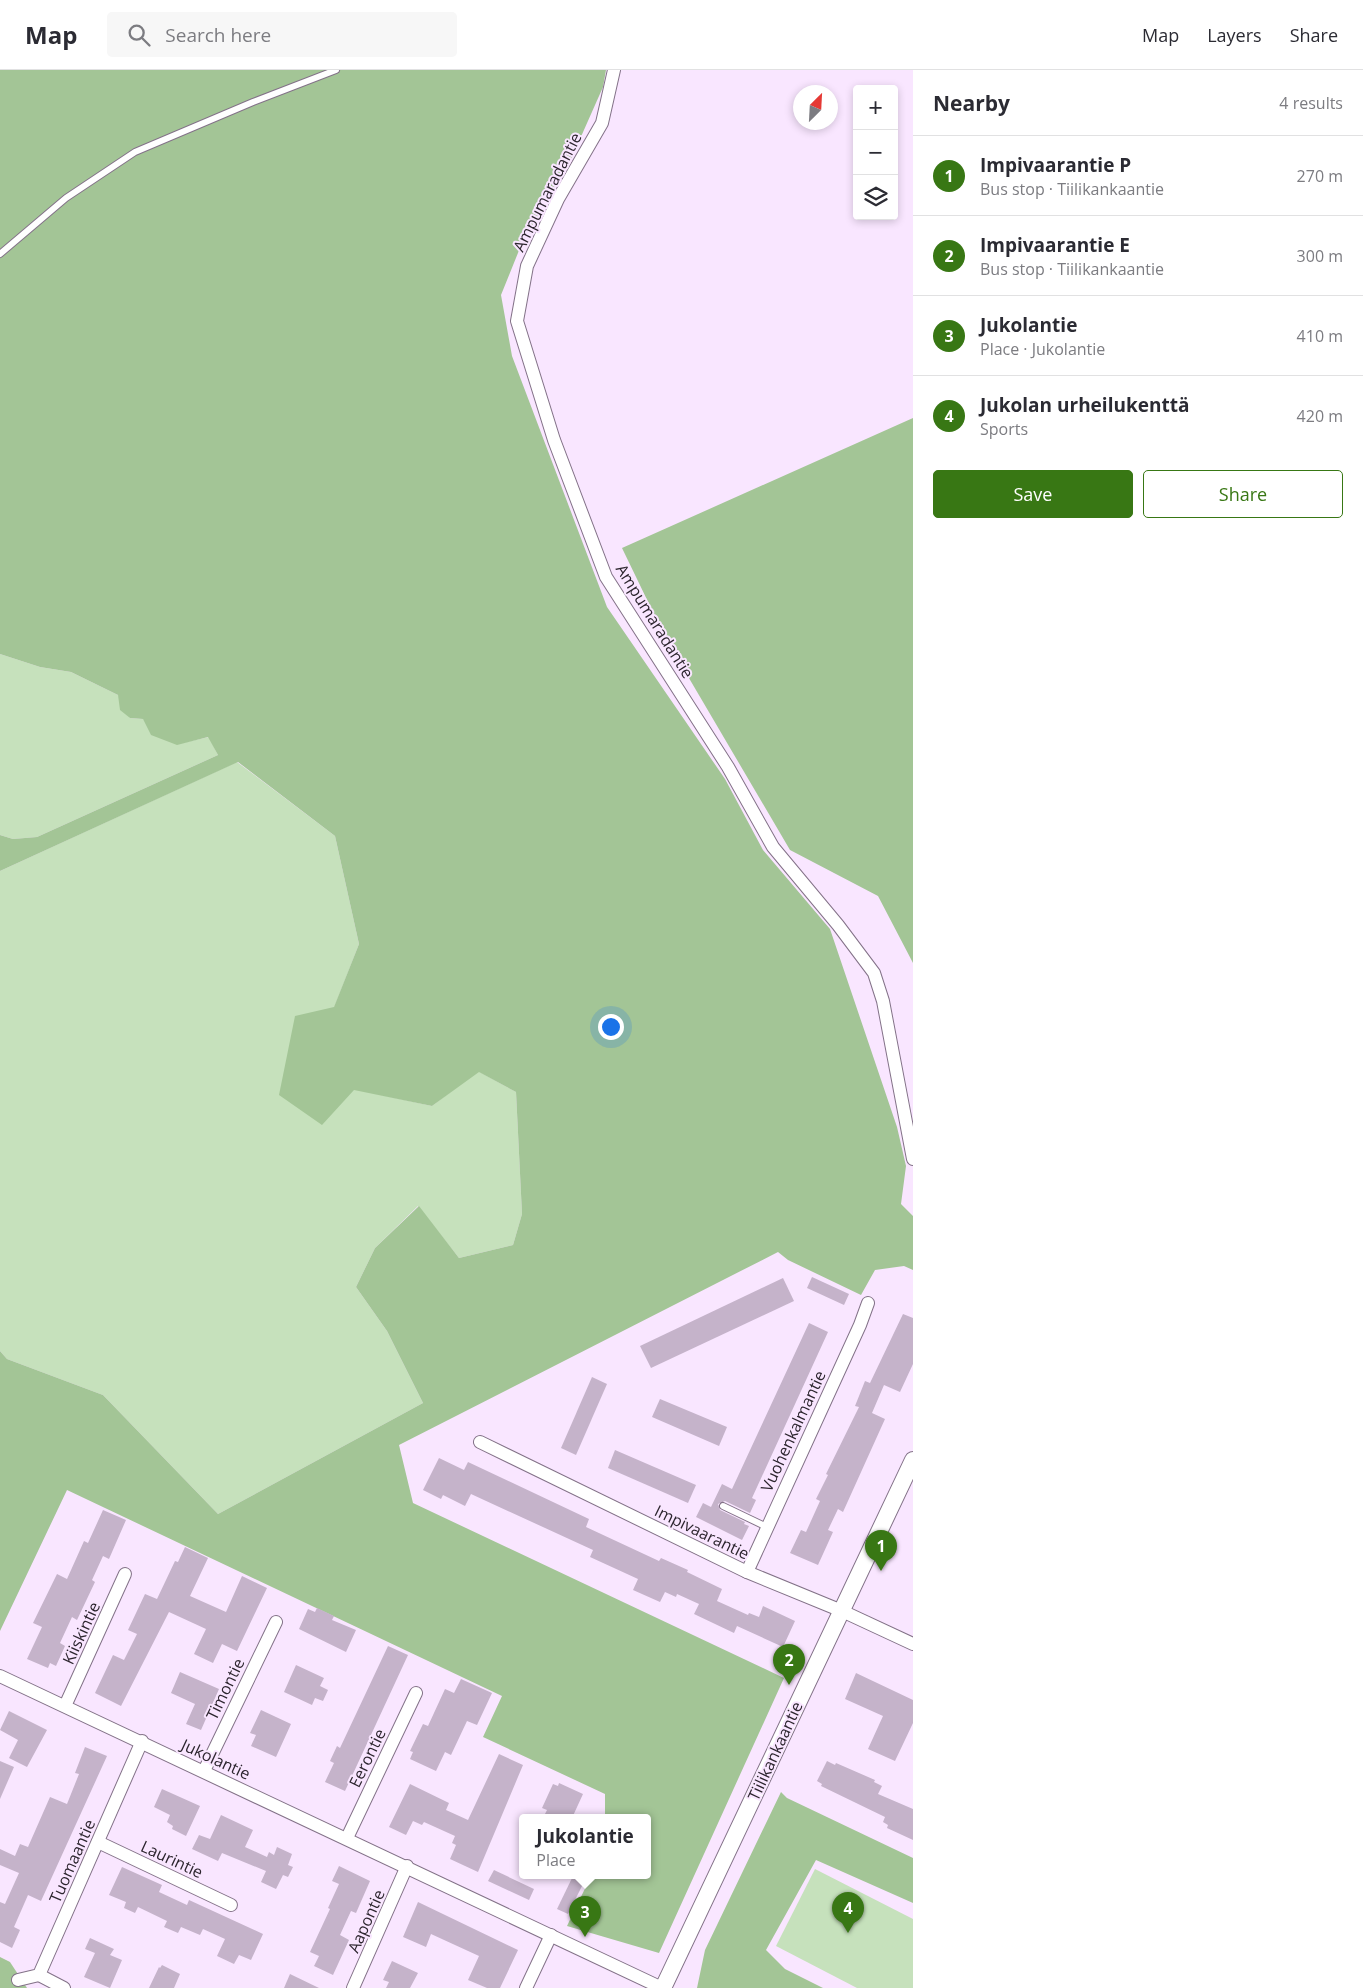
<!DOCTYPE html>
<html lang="en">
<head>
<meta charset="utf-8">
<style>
  body { margin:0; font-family:"Open Sans",sans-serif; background:#f7f7f7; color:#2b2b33 }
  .controls { position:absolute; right:15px; top:15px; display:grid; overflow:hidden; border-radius:5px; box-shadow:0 2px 8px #0003 }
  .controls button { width:45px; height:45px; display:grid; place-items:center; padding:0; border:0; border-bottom:1px solid #e1e1e2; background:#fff; color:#2b2b33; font:25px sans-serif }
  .compass { position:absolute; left:793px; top:15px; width:45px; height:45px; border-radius:50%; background:#fff; box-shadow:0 2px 8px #0003; rotate:24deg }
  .you { position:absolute; left:610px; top:956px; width:18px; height:18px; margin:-12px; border:4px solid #fff; border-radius:50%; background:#1a73e8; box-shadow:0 0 0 8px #1a73e833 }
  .badge { display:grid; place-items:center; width:32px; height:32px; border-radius:50%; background:#387714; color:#fff; font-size:16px; font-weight:700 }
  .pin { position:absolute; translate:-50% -41px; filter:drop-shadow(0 1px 2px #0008) }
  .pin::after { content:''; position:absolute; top:26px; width:18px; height:15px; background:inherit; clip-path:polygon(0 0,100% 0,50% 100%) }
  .popup { position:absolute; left:519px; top:1744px; width:132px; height:65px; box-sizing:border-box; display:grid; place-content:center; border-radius:5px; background:#fff; filter:drop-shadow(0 1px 4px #0005); font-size:16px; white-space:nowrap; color:#7c7c81 }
  .popup b { font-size:19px; color:#2b2b33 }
  .popup::after { content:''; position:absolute; left:50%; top:100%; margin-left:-10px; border:10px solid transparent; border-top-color:#fff }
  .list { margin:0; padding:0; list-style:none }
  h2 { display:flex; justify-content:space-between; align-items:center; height:65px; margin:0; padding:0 20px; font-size:21px }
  h2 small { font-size:16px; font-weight:400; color:#7c7c81 }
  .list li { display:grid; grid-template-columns:32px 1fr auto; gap:15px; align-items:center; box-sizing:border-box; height:80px; padding:0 20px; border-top:1px solid #e1e1e2 }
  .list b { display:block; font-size:19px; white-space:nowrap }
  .list p { margin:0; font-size:16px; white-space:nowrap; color:#7c7c81 }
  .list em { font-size:16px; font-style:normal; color:#7c7c81 }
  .actions { display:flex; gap:10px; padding:15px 20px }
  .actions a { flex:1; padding:11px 0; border:1px solid #387714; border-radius:5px; text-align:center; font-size:18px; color:#387714 }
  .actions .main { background:#387714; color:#fff }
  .icon { flex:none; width:28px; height:28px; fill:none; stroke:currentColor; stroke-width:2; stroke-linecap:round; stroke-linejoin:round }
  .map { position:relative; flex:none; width:913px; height:1918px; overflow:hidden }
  header { display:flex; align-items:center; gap:30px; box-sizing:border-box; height:70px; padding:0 25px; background:#fff; border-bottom:1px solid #e1e1e2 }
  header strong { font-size:24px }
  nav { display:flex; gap:28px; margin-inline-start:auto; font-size:18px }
  .search { width:350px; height:45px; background:#f7f7f7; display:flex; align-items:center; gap:12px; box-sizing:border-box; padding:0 18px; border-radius:5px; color:#7c7c81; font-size:19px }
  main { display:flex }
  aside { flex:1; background:#fff }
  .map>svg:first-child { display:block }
</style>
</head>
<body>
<header>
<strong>Map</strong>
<div class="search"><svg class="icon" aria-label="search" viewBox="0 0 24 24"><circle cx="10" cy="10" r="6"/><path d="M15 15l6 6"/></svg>Search here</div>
<nav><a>Map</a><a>Layers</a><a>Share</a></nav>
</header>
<main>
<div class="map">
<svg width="913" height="1918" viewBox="0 0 913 1918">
  <rect width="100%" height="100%" fill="#f9e6ff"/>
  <!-- green -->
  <g fill="#c6e1bc">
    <path d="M0 584 40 597 71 602 118 625 130 648 143 649 177 674 209 667 218 685 37 767 13 769 0 765Z"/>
    <path d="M237 692 335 766 359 874 334 938 354 1019 432 1036 478 1001 516 1022 522 1144 513 1175 459 1188 418 1136 375 1178 356 1217 387 1261 423 1333 218 1444 103 1325 7 1289 0 1281V801Z"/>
    <path d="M815 1799 913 1849V1918H857L776 1876Z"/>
  </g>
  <!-- forest -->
  <g fill="#a3c596">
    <path d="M0 0H606L603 17 572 87 522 173 501 225 512 286 607 537 725 709 763 780 830 859 897 1057 906 1096 901 1134 913 1146V1200L904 1196 875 1200 861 1225 788 1190 778 1182 399 1375 413 1433 784 1608 659 1883 567 1856 591 1806H648V1748H605V1724L483 1667 502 1626 67 1420 0 1561V1281L7 1289 103 1325 218 1444 423 1333 387 1261 356 1217 375 1178 419 1136 459 1188 513 1175 522 1144 516 1022 479 1002 432 1036 354 1020 322 1055 279 1025 295 946 334 937 359 874 335 766 238 692 0 801V765L13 769 37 767 218 685 208 667 177 675 151 665 143 649 130 648 120 640 118 625 71 602 40 597 0 584Z"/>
    <path d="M913 348V893L878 826 790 780 666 569 622 478Z"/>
    <path d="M781 1722 787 1728 913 1788V1833L816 1790 766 1880 785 1899 823 1918H697L705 1880Z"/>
    <path d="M0 1887 10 1892 27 1918H0Z"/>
  </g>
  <!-- building -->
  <g fill="#c5b3ca">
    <path d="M812 1207 849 1224 844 1235 807 1218Z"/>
    <path d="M783 1208 794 1231 651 1298 640 1276Z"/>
    <path d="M903 1244 913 1248V1294L900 1322 884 1315 872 1343 885 1349 843 1442 838 1439 828 1460 833 1462 818 1495 790 1483 801 1460 806 1462 820 1431 816 1429 828 1405 826 1404 859 1337 855 1336 865 1311 870 1313Z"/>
    <path d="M809 1253 828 1262 752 1428 756 1430 750 1443 725 1431 718 1434 720 1440 745 1452 744 1454 749 1456 742 1470 696 1447 703 1433 711 1437 722 1414 732 1419Z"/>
    <path d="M592 1307 607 1314 576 1385 561 1378Z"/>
    <path d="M660 1329 727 1357 719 1376 652 1347Z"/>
    <path d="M615 1380 696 1415 688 1433 608 1398Z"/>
    <path d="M439 1388 464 1400 468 1392 589 1449 586 1457 659 1491 661 1488 688 1500 687 1502 722 1519 717 1531 748 1545 749 1543 759 1547 763 1536 795 1551 783 1577 737 1556 734 1563 694 1544 699 1534 677 1524 676 1527 665 1522 660 1532 633 1520 638 1509 590 1487 593 1480 471 1424 465 1436 443 1425 441 1429 423 1420Z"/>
    <path d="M103 1440 126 1450 109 1489 103 1486 92 1510 95 1512 77 1550 72 1547 60 1573 65 1576 56 1596 50 1593 48 1598 27 1589 42 1557 33 1553 57 1504 67 1509 84 1471 88 1473Z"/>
    <path d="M185 1477 208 1488 190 1526 226 1542 242 1506 267 1518 237 1581 222 1574 213 1593 194 1584 206 1559 169 1542 121 1636 95 1623 113 1585 124 1590 137 1564 128 1560 145 1524 157 1529 175 1491 178 1492Z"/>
    <path d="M317 1538 334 1546 332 1550 356 1560 346 1582 299 1559 308 1539 315 1542Z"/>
    <path d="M388 1576 408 1585 345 1721 325 1712 334 1693 330 1691 337 1676 340 1678Z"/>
    <path d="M296 1595 324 1608 320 1616 328 1620 323 1631 315 1628 312 1635 284 1622Z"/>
    <path d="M180 1602 219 1619 201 1660 186 1654 195 1634 171 1623Z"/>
    <path d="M856 1603 913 1630V1653L895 1691 868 1679 883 1646 845 1629Z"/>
    <path d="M461 1609 492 1623 477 1655 467 1651 451 1685 445 1682 436 1701 410 1689 413 1682 410 1681 423 1654 428 1656 445 1619 454 1623Z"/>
    <path d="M261 1640 291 1654 276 1687 251 1676 256 1665 250 1663Z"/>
    <path d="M9 1641 47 1660 27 1697 9 1688 18 1670 0 1660Z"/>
    <path d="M85 1677 107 1686 41 1831 28 1825 14 1857 20 1860 12 1878 0 1872V1832L5 1834 19 1803 0 1795V1779L15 1786 20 1774 28 1777 50 1727 67 1734 79 1704 75 1703Z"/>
    <path d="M499 1684 523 1695 478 1802 450 1789 456 1775 452 1773 455 1766 424 1752 422 1755 413 1751 406 1765 389 1757 410 1714 449 1733 446 1740 468 1750Z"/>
    <path d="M0 1691 14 1697 0 1729Z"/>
    <path d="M827 1691 835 1695 836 1693 875 1710 874 1712 882 1716 878 1724 913 1739V1770L887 1758 888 1755 883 1752 885 1747 821 1716 822 1714 817 1711Z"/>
    <path d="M559 1713 583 1724 572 1748H543L547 1740 542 1738 553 1714 558 1716Z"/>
    <path d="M162 1719 200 1736 186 1766 172 1759 173 1756 167 1752 170 1745 154 1737Z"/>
    <path d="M221 1745 253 1760 245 1777 267 1787 269 1782 274 1785 277 1777 292 1784 288 1795 293 1797 288 1807 283 1805 276 1819 261 1812 266 1801 222 1783 218 1791 192 1779 199 1765 210 1769Z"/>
    <path d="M339 1796 370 1811 356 1843 351 1841 340 1865 349 1870 333 1905 314 1896 319 1886 310 1882 330 1839 328 1838 339 1814 332 1811Z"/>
    <path d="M122 1797 162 1815 159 1822 187 1835 189 1830 263 1864 251 1890 239 1885 234 1894 217 1886 225 1869 203 1859 200 1865 181 1857 178 1863 164 1857 167 1851 138 1837 135 1843 124 1838 126 1832 109 1825Z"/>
    <path d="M494 1800 534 1819 529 1830 488 1811Z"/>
    <path d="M573 1806 584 1812 568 1844 557 1839Z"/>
    <path d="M418 1832 518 1880 500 1918H487L468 1910 479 1886 431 1864 426 1877 403 1867Z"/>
    <path d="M90 1868 114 1879 110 1885 122 1890 110 1918 84 1907 95 1883 85 1879Z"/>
    <path d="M392 1891 418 1903 410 1918H386L389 1912 383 1910Z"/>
    <path d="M162 1895 180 1904 174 1918H149L159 1897 160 1898Z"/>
    <path d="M290 1904 319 1918H284Z"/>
  </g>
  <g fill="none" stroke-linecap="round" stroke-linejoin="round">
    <!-- service casing -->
    <g stroke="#837288" stroke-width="8">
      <g id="service">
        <path d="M0 184 66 128 135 82 253 32 336 0"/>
        <path d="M723 1436 767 1457"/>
      </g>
    </g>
    <!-- minor casing -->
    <g stroke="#837288" stroke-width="14">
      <g id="minor">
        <path d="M614 0 602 53 558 129 527 196 517 251 554 370 606 507 728 697 773 777 838 855 874 903 883 931 913 1089"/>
        <path d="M480 1372 747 1502 842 1541 913 1574"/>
        <path d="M747 1502 860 1255 868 1233"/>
        <path d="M0 1606 662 1918"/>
        <path d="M65 1636 125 1504"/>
        <path d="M204 1701 276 1552"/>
        <path d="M347 1768 416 1623"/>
        <path d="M98 1772 231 1835"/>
        <path d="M39 1905 64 1918"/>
        <path d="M18 1910 39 1905 142 1671"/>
        <path d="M353 1918 407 1796"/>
        <path d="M526 1918 551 1865"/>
      </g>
    </g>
    <!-- tertiary casing -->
    <g stroke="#837288" stroke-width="18">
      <path id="tertiary" d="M663 1918 913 1390"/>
    </g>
    <!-- service -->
    <use href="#service" stroke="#fff" stroke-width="6"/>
    <!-- minor -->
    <use href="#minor" stroke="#fff" stroke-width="12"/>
    <!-- tertiary -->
    <use href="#tertiary" stroke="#fff" stroke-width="16"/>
  </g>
  <g text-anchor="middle" stroke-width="4" stroke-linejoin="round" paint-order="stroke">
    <!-- street labels -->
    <g font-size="16" fill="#2c252e" stroke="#f9e6ff">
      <text transform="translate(547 122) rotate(-63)" y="6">Ampumaradantie</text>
      <text transform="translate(655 551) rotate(58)" y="6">Ampumaradantie</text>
      <text transform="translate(793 1361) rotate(-65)" y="6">Vuohenkalmantie</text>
      <text transform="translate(702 1462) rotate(26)" y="6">Impivaarantie</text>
      <text transform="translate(81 1563) rotate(-65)" y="6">Kiiskintie</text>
      <text transform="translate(225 1619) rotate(-64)" y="6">Timontie</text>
      <text transform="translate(775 1681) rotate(-65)" y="6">Tiilikankaantie</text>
      <text transform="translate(367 1688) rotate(-64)" y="6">Eerontie</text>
      <text transform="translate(216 1689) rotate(25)" y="6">Jukolantie</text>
      <text transform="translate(172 1789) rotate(25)" y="6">Laurintie</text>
      <text transform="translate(72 1791) rotate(-66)" y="6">Tuomaantie</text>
      <text transform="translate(366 1851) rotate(-66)" y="6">Aapontie</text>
    </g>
  </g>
</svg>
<div class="controls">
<button>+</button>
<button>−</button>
<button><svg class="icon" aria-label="layers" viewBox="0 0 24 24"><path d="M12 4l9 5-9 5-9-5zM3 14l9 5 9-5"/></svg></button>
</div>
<svg class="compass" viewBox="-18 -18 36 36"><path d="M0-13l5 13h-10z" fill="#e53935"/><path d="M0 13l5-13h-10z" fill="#7c7c81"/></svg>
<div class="you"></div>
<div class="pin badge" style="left:881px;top:1501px">1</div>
<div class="pin badge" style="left:789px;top:1615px">2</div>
<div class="pin badge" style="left:585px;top:1867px">3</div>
<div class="popup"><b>Jukolantie</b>Place</div>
<div class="pin badge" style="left:848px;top:1863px">4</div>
</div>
<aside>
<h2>Nearby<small>4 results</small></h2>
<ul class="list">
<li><span class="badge">1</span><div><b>Impivaarantie P</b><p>Bus stop · Tiilikankaantie</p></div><em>270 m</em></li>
<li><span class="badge">2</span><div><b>Impivaarantie E</b><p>Bus stop · Tiilikankaantie</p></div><em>300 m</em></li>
<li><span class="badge">3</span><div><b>Jukolantie</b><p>Place · Jukolantie</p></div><em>410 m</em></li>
<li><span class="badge">4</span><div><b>Jukolan urheilukenttä</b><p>Sports</p></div><em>420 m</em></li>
</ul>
<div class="actions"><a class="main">Save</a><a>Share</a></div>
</aside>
</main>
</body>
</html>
